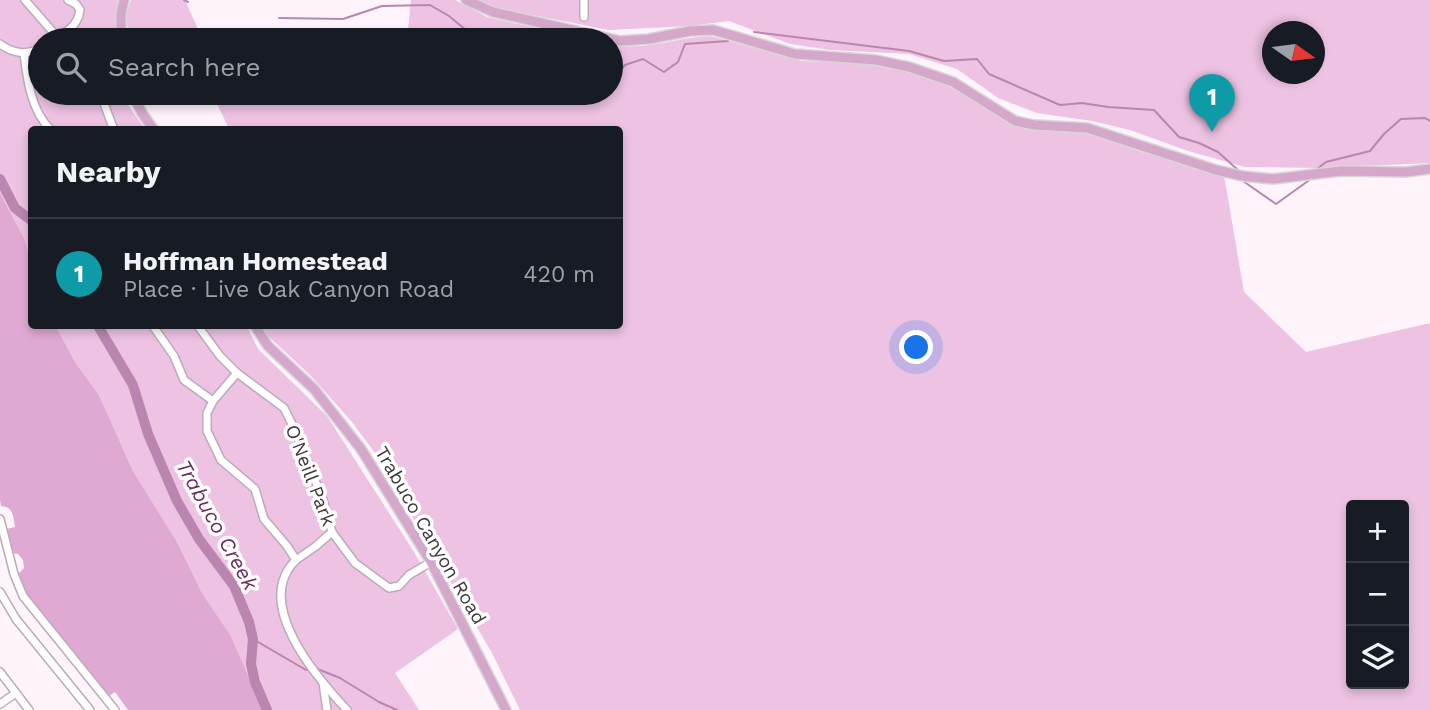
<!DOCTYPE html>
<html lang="en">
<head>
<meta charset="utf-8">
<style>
  body { margin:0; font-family:"Work Sans",sans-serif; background:#242831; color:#f1f3f6 }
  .controls { position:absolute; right:21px; bottom:21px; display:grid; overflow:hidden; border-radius:7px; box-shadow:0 4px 10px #0003 }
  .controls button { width:63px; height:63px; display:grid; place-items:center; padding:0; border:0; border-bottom:2px solid #363941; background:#171b24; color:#f1f3f6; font:35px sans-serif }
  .compass { position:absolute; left:1262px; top:21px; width:63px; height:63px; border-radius:50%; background:#171b24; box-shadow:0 4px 10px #0003; rotate:104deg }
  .you { position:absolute; left:917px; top:348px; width:24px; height:24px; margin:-18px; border:5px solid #fff; border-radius:50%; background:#1a73e8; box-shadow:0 0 0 10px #1a73e833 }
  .badge { display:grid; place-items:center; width:46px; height:46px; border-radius:50%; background:#397f77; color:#fff; font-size:23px; font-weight:700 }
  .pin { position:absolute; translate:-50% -58px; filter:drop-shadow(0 2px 4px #0008) }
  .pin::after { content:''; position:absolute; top:37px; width:24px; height:21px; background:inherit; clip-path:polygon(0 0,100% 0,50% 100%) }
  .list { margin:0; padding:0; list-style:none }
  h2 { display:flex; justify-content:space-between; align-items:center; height:91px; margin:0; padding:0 28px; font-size:30px }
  h2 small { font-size:23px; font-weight:400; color:#9ea1a6 }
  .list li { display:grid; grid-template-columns:46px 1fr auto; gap:21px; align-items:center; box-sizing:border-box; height:112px; padding:0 28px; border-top:2px solid #363941 }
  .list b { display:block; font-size:26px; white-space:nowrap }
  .list p { margin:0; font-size:23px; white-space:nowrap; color:#9ea1a6 }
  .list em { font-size:23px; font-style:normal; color:#9ea1a6 }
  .icon { flex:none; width:38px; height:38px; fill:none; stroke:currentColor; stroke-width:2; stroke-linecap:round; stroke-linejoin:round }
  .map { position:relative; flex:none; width:1430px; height:710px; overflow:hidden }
  .search { position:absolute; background:#171b24; box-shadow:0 4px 10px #0003; left:28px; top:28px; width:595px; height:77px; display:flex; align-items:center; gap:18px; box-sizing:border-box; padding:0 24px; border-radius:38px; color:#9ea1a6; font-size:26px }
  .panel { position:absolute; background:#171b24; box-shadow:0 4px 10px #0003; left:28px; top:126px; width:595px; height:203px; border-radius:7px }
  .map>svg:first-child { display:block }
</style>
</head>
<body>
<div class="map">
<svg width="1430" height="710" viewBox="0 0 1430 710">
  <rect width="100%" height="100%" fill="#fff4fc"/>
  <!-- green -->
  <g fill="#edc2e3" fill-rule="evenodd">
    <path d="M0 0H118L115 24 117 40H40V93H124V99L145 129 32 130 31 261 24 238 0 193Z"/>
    <path d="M131 0H185L198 29 335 40H129L126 15Z"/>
    <path d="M411 0H455L487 17 591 40H407Z"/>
    <path d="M477 0H1430V163L1321 168 1245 167 1188 151 1130 130 1092 121 1037 113 998 98 957 69 909 54 830 50 790 44 729 21 689 26 609 30 492 7ZM1272 32H1314V74H1272Z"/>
    <path d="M710 36 801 61 861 63 930 77 946 83 1014 123 1093 135 1141 152 1224 175 1244 292 1306 352 1430 323V710H520L492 653 375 453 352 422 311 376 267 335 263 326H620V130L229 129 212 93H611V44C645 52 677 37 710 36ZM1351 505H1404V684H1351Z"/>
    <path d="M56 326H247L258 349 327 416 414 552 458 629 395 673 419 710H263L231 636 202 593 177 542 133 471 99 395 75 362Z"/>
  </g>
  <!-- forest -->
  <path fill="#e0a9d3" d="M0 193 24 238 31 261 32 326H56L75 362 99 395 133 471 177 542 202 593 231 636 263 710H128L115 692 109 696 25 594 17 575 24 568 23 560 18 554 11 553 6 529 15 527C13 516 14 507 1 506L0 500Z"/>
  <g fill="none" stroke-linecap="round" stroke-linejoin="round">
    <!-- stream -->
    <g stroke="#ba85ae" stroke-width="2">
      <path d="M184 0 188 2"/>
      <path d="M279 18 343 19 382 6 430 5 449 16 478 40"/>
      <path d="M754 32 909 51 944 61 977 59 989 74 1060 105 1082 103 1108 107 1154 110 1179 137 1199 143 1218 152 1238 170"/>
      <path d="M611 81 625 65 643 59 664 72 678 62 685 44 728 41"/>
      <path d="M1317 169 1326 162 1370 151 1384 134 1401 119 1425 118 1430 121"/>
      <path d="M1243 181 1276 204 1308 181"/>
      <path d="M253 639 306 670 309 669"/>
      <path d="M315 668 340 678 379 702 397 710"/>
    </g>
    <!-- river -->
    <g stroke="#ba85ae" stroke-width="10">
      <path d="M0 179 15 208 32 221"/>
      <path d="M98 326 133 385 148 434 177 501 199 539 234 586 249 622 253 639 251 664 255 682 267 710"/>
    </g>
    <!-- minor casing -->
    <g stroke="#bcabb8" stroke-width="10">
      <g id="minor">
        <path d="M25 0 59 39"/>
        <path d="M584 17V0"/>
        <path d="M50 40C64 34 78 27 80 10L76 4 68 0"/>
        <path d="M0 44C12 53 27 56 40 48"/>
        <path d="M24 53C27 79 31 111 51 130"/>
        <path d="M100 93 114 130"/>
        <path d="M153 326 174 356 184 380 213 401"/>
        <path d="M198 326 220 356 237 373 284 408 293 426 323 500 332 532 355 563 389 588 399 586 409 575 431 562"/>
        <path d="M237 373 213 401 207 413V431L221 460 255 489 264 519 287 546 296 560C252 603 317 678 347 710"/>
        <path d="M0 519 14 574 23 596 115 710"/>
        <path d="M296 560 316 546 332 532"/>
        <path d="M0 592 16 619 90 710"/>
        <path d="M0 672 29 710"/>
        <path d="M323 683 327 710"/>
        <path d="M0 704 16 693"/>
      </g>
    </g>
    <!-- major casing -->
    <g stroke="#d8d7d8" stroke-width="12">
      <g id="major">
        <path d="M466 0 493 12 620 41 649 39 690 31 713 30 795 54 876 60 909 67 953 82 1015 121 1034 125 1087 128 1216 170 1243 176 1273 179 1341 171 1406 172 1430 169"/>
        <path d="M121 40V14L124 0"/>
        <path d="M132 93 142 113 154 130"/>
        <path d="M255 326 268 346 314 389 361 449 431 562 506 710"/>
      </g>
    </g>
    <!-- minor -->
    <use href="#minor" stroke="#fff" stroke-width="7"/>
    <!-- major -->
    <use href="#major" stroke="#d5a8cb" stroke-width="9"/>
  </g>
  <g text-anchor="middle" stroke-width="7" stroke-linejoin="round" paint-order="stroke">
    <!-- street labels -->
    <g font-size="19" fill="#3d373c" stroke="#fff">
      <text transform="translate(311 475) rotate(69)" y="7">O'Neill Park</text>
      <text transform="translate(431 535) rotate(60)" y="7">Trabuco Canyon Road</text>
    </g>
    <!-- water labels -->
    <g font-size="21" font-style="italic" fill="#6d2c61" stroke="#fff">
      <text transform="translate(217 525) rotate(61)" y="7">Trabuco Creek</text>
    </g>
  </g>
</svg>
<div class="controls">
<button>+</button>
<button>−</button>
<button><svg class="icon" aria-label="layers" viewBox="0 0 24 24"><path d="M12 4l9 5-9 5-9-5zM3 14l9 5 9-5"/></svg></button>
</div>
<svg class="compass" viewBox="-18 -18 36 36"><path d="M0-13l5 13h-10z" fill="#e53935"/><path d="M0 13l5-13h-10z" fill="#9ea1a6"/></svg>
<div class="you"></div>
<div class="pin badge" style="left:1212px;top:132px;background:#0f9aa8">1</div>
<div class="search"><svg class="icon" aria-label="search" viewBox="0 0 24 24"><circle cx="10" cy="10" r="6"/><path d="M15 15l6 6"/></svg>Search here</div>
<section class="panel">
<h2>Nearby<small></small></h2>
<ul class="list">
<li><span class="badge" style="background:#0f9aa8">1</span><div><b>Hoffman Homestead</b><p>Place · Live Oak Canyon Road</p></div><em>420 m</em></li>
</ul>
</section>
</div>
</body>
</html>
